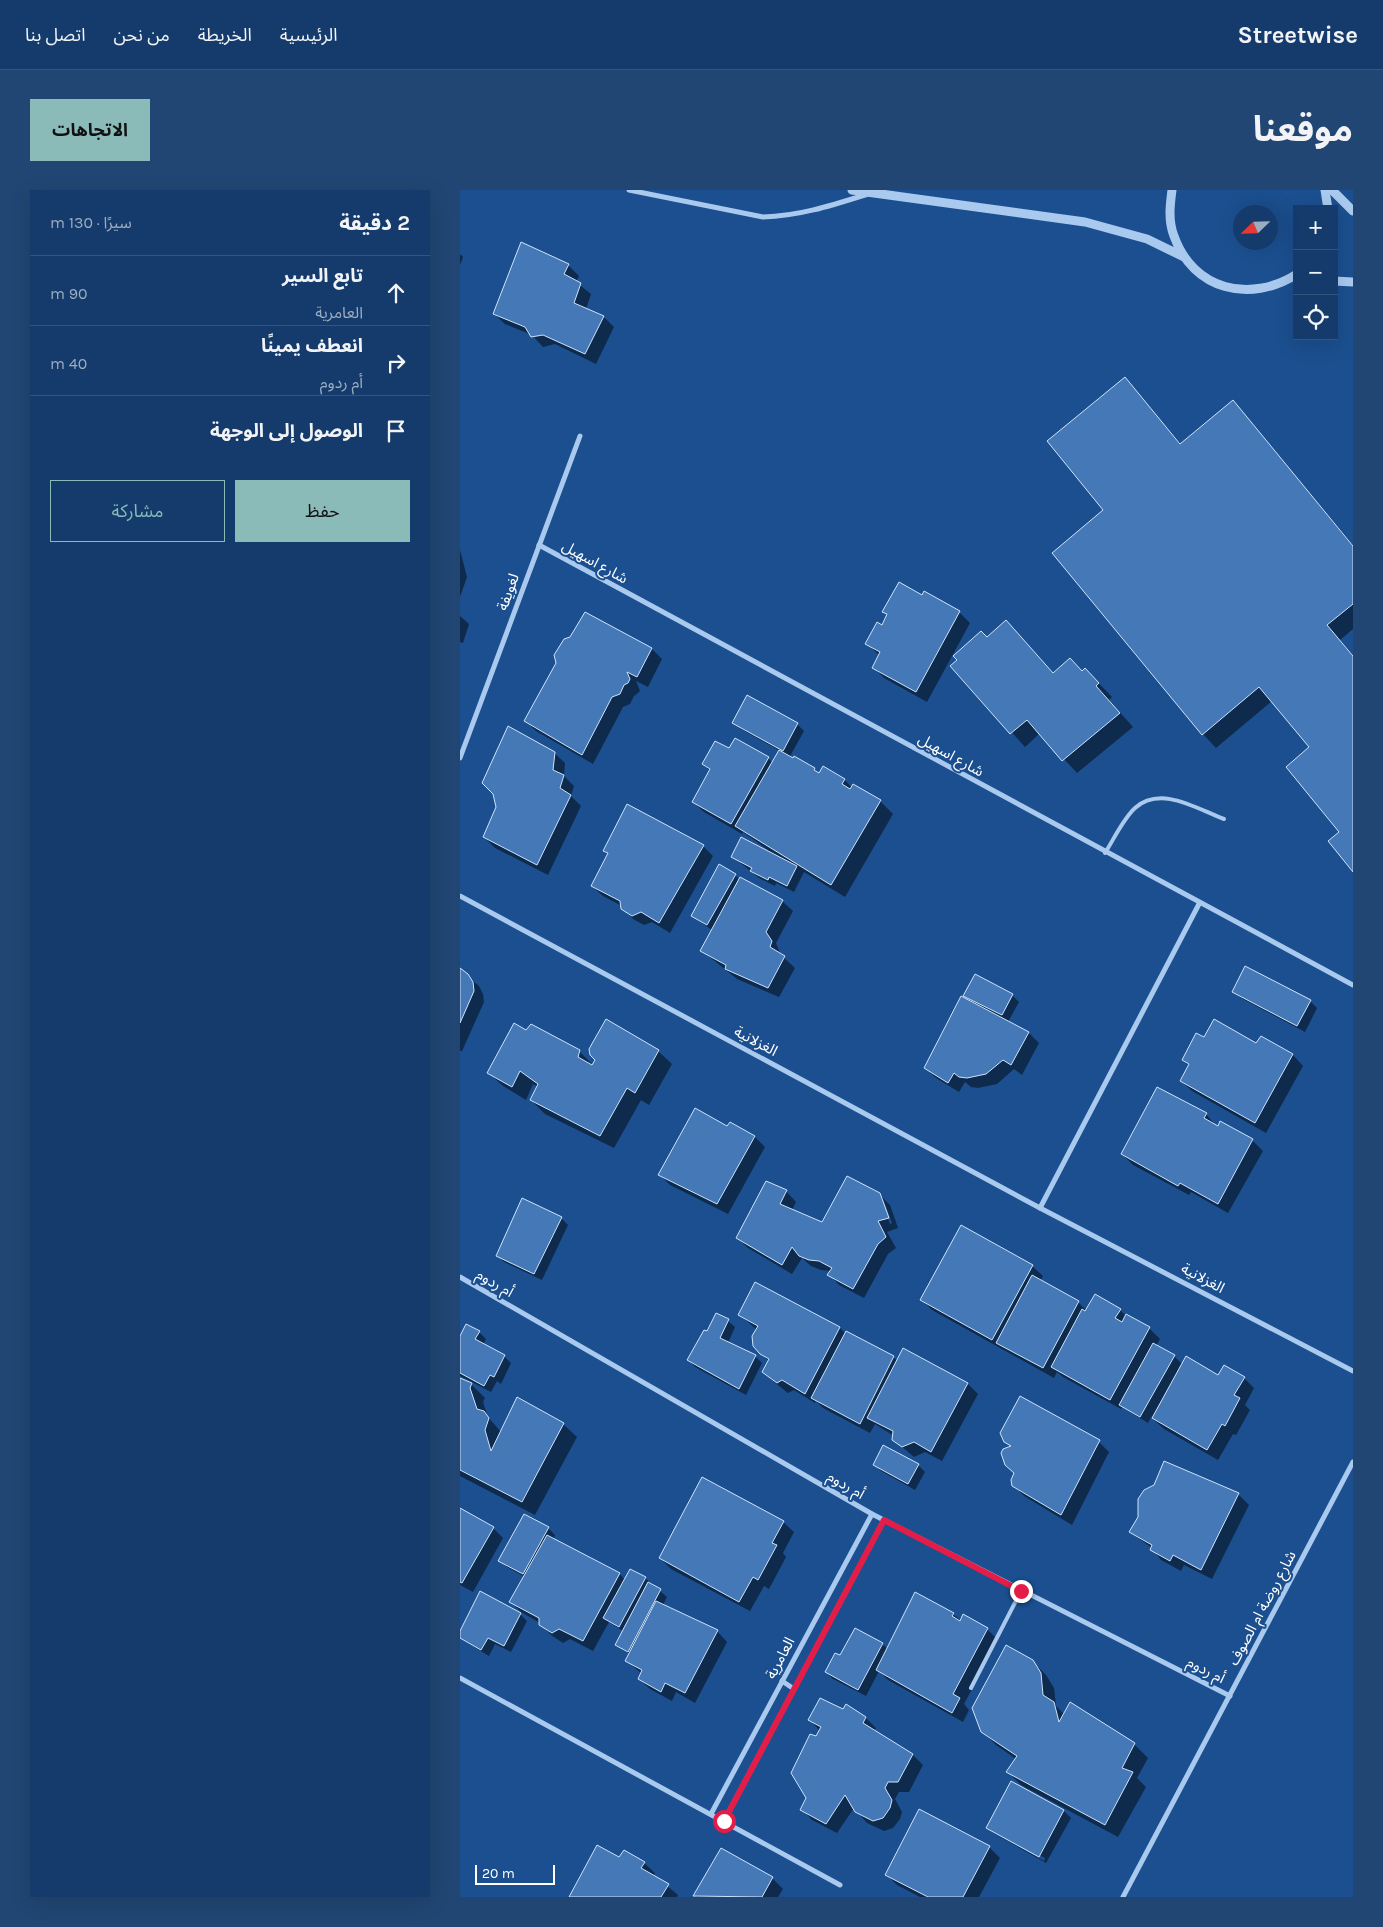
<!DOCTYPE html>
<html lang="ar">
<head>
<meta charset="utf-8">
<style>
  body { margin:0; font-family:Karla,"Noto Sans Arabic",sans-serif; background:#214673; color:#f1f3f6; direction:rtl }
  .controls { position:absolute; right:15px; top:15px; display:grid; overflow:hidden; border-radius:0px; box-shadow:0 5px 20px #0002 }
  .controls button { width:45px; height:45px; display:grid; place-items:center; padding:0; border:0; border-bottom:1px solid #33557e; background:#143b6b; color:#f1f3f6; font:25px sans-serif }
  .compass { position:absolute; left:773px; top:15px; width:45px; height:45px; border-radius:50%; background:#143b6b; box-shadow:0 5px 20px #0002; rotate:247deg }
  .scale { position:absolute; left:15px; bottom:12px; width:80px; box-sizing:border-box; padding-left:5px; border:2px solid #fff; border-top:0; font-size:14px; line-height:18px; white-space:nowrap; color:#fff; -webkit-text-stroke:4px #1b4f8f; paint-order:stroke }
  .stop { position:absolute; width:15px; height:15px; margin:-11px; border:4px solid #e11d48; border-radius:50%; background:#fff }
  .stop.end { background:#e11d48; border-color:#fff; box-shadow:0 1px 5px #0008 }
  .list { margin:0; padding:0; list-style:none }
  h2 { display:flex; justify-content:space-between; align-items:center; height:65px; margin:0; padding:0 20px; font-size:21px }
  h2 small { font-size:16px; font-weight:400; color:#9dadc1 }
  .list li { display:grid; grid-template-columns:32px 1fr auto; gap:15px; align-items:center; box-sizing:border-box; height:70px; padding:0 20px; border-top:1px solid #33557e }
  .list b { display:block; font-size:19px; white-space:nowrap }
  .list p { margin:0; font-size:16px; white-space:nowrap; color:#9dadc1 }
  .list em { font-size:16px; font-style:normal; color:#9dadc1 }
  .actions { display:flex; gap:10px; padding:15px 20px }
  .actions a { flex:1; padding:11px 0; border:1px solid #8bbbb9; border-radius:0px; text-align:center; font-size:18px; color:#8bbbb9 }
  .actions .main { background:#8bbbb9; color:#111 }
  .icon { flex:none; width:28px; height:28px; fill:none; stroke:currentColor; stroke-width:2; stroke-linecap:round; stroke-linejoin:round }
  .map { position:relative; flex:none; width:893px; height:1707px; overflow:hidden; direction:ltr; border-radius:0px }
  header { display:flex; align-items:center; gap:30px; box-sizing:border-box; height:70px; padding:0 25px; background:#143b6b; border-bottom:1px solid #33557e }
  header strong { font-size:24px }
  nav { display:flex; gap:28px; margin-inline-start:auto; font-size:18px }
  .intro { display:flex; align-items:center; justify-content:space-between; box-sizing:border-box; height:120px; padding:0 30px }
  h1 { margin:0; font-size:35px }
  .button { padding:12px 22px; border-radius:0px; background:#8bbbb9; color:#111; font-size:18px; font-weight:700 }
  main { display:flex; gap:30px; padding:0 30px }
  aside { flex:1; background:#143b6b; border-radius:0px; box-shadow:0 5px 20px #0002 }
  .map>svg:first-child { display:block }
</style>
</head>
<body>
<header>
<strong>Streetwise</strong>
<nav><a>الرئيسية</a><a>الخريطة</a><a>من نحن</a><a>اتصل بنا</a></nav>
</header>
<div class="intro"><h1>موقعنا</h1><a class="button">الاتجاهات</a></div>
<main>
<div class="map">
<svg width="893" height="1707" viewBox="0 0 893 1707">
  <rect width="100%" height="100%" fill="#1b4f8f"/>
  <!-- shadow -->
  <g fill="#0007" fill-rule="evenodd">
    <path d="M0 64 3 67 0 75Z"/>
    <path d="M108 75 119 86 116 92 131 104 126 119 144 127 154 137 136 174 95 154 83 157 72 145 45 134 34 124Z"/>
    <path d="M664 189 721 254 773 212 893 355V439L880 450 893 465V680L870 652 881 642 851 557 812 511 756 558 743 544 645 320Z"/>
    <path d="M0 360 7 387 0 407Z"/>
    <path d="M465 403 499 422 510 433 467 512 424 488 414 478 420 466 407 454 423 436 428 426 424 421 463 407Z"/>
    <path d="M125 423 192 459 202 469 188 497 176 491 180 501 178 503 174 506 170 514 163 517 133 574 76 541 66 531Z"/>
    <path d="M0 426 9 434 3 453 0 452Z"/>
    <path d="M546 431 594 484 622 482 625 479 652 507 649 510 673 537 617 583 580 543 565 557 492 476Z"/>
    <path d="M274 533 337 534 344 541 329 568 354 579 359 584 363 578 385 590 392 598 420 611 433 624 385 707 344 682 334 702 316 693 315 696 299 688 272 666 308 660 283 642 282 644 244 622 233 612 250 581 243 574 269 560 308 568 313 573 320 561 281 539Z"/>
    <path d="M94 563 105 573 104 586 114 596 111 606 121 616 88 685 35 658 24 647 38 617Z"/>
    <path d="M243 656 253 666 210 743 192 732 184 735 173 729 162 716 143 706 132 696 149 665 144 660Z"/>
    <path d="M275 685 280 690 322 711 333 721 316 753 321 765 335 778 319 807 277 789 241 760 252 740 232 726Z"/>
    <path d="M0 780 19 796 23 804 24 812 2 861H0Z"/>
    <path d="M774 801 850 811 857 818 845 842 781 808Z"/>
    <path d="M552 805 559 812 548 832 569 843 579 853 562 885 554 879 537 894 518 898 511 897 505 892 499 902 476 888 465 878 512 813 505 806Z"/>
    <path d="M67 842 119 861 133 875 136 869 198 861 212 874 189 915 181 910 154 958 85 924 71 910 78 897 73 894 66 910 43 896 29 883Z"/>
    <path d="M801 847 833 865 843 876 806 943 732 901 721 891 729 876 723 869 744 849 797 855Z"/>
    <path d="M746 924 756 936 792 950 803 961 768 1023 731 1002 729 1005 673 975 662 964Z"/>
    <path d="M268 937 295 947 305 957 268 1024 210 995 199 984Z"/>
    <path d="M326 1001 336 1012 332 1020 363 1033 419 1004 430 1015 438 1038 427 1042 436 1058 428 1064 404 1108 379 1095 369 1084 371 1081 361 1080 351 1076 342 1068 332 1084 288 1058 277 1048ZM421 1009H423L432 1033 430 1034Z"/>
    <path d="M101 1028 108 1035 82 1090 44 1072 37 1065Z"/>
    <path d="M572 1076 583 1086 580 1091 618 1112 627 1121 660 1120 666 1126 689 1138 700 1149 696 1156 714 1166 723 1175 759 1186 784 1188 794 1198 785 1215 790 1220 776 1245 773 1244 758 1270 704 1239 691 1227 688 1233 662 1217 661 1219 603 1187 597 1182 594 1188 472 1120 462 1110Z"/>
    <path d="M280 1125 380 1138 386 1144 433 1167 438 1171 443 1160 508 1194 518 1204 482 1271 465 1262 454 1267 434 1250V1246L415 1234 410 1243 363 1218 356 1211 355 1213 334 1200 328 1203 314 1192 303 1182 309 1171 300 1163 297 1140Z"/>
    <path d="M268 1131 275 1137 268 1153 295 1166 302 1173 286 1205 235 1177 229 1170 248 1143Z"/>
    <path d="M19 1142 26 1149 23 1155 44 1166 51 1173 41 1194 37 1191 31 1202 0 1186V1149Z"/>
    <path d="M0 1189 11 1194 25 1208 23 1212 28 1227 41 1242 103 1234 117 1247 75 1325 0 1286Z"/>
    <path d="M546 1252H639L649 1262 612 1335 564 1306 553 1295 555 1283 551 1257Z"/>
    <path d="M705 1272 778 1304 789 1315 752 1389 724 1375 721 1381 701 1370 692 1358 670 1342 695 1296Z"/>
    <path d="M414 1274 458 1275 465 1282 455 1300 421 1281Z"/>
    <path d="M0 1319 33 1338 43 1348 13 1402 0 1395Z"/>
    <path d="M323 1332 334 1342 323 1363 326 1367 309 1399 304 1396 290 1421 211 1379 200 1368Z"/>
    <path d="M88 1338 95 1345 93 1350 160 1384 165 1390 171 1380 185 1388 207 1407 203 1415 257 1441 267 1452 235 1513 216 1502 212 1511 190 1499 179 1489 182 1484 166 1470 169 1464 156 1454 163 1441 149 1432 133 1461 110 1449 103 1453 91 1445 80 1433 61 1422 51 1412 65 1387 47 1377 40 1370Z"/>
    <path d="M60 1424 67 1431 51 1462 35 1454 29 1466 0 1448V1444Z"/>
    <path d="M493 1424 501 1431 527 1439 538 1450 504 1514 509 1520 503 1532 428 1490 419 1481 406 1506 373 1489 366 1482 381 1467 422 1454 428 1459Z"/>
    <path d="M572 1471 586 1485 594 1498 596 1516 605 1525 674 1554 688 1568 677 1588 686 1597 658 1647 561 1595 548 1582 556 1569 536 1555 522 1541Z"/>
    <path d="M384 1521 406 1528 416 1538 414 1541 453 1565 463 1575 449 1602H439L435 1609 442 1622 440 1629 433 1638 424 1641 407 1633 394 1618 377 1643 352 1630 342 1619 347 1608 357 1548 360 1541 350 1530Z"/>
    <path d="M552 1593 604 1621 611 1628 586 1673 535 1644 528 1637ZM534 1641 585 1668 584 1671 534 1643Z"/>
    <path d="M529 1657 540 1668 519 1707H460L437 1695 427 1685Z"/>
    <path d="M262 1659 312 1688 323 1699 318 1707H236Z"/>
    <path d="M184 1673 195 1683 194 1685 218 1705 217 1707H110Z"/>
  </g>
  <!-- building -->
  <g fill="#4478b7" stroke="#cfe3fa">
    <path d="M61 52 109 74 104 84 121 93 114 113 144 126 125 164 83 145 71 147 65 137 33 124Z"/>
    <path d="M665 187 720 254 773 210 893 356V414L867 435 893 466V682L868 651 879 642 826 577 849 557 799 497 742 545 592 363 643 320 587 251Z"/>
    <path d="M439 392 462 405 464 401 500 421 456 502 412 478 420 462 405 454 417 432 422 435 427 424 422 422Z"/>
    <path d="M125 422 192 458 177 487 167 482 170 489 168 493 164 495 160 504 152 507 122 565 64 531 96 473 94 465 104 449 110 447Z"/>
    <path d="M546 430 593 483 610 468 622 481 625 478 639 493 636 496 660 523 602 571 567 530 550 544 490 476 497 470 493 466 521 441 527 447Z"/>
    <path d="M287 505 338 533 323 561 272 533Z"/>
    <path d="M48 536 95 562 93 580 104 585 100 598 111 605 77 675 23 647 36 617 33 604 22 593Z"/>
    <path d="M275 548 309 567 271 634 232 612 250 579 242 574 255 551 269 558Z"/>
    <path d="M319 560 333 568 334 566 355 578 354 580 359 583 363 576 385 589 382 594 390 599 393 594 421 610 371 695 275 636Z"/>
    <path d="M167 614 244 655 199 733 181 722 172 726 161 719 160 711 131 696 148 663 143 661Z"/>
    <path d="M281 647 337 676 327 696 309 687 308 690 290 681 292 678 271 667Z"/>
    <path d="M259 674 276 684 247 735 231 726Z"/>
    <path d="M280 687 323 710 306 742 312 751 310 757 325 766 308 798 265 779 266 775 240 761Z"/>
    <path d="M785 776 851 810 837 836 772 802Z"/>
    <path d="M0 778 8 784 13 792 14 801 0 833Z"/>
    <path d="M515 784 553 804 542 825 503 806Z"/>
    <path d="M501 806 569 842 551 875 543 870 526 884 507 888 499 887 494 883 488 893 464 878Z"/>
    <path d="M146 829 199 860 175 903 167 898 140 946 70 910 78 894 60 881 52 897 27 883 54 833 66 840 71 834 120 860 118 867 132 875 135 870 130 865 129 859Z"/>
    <path d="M754 829 796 853 801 846 833 864 795 933 720 891 729 874 722 870 736 843 744 847Z"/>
    <path d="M697 897 747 923 744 928 758 936 760 931 793 949 758 1014 720 993 718 996 661 964Z"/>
    <path d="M235 918 267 936 270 932 295 946 257 1014 198 985Z"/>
    <path d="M387 986 420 1003 429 1028 418 1031 426 1047 418 1054 393 1099 367 1085 372 1078 359 1071 349 1070 339 1066 332 1057 322 1075 276 1048 306 991 327 1000 320 1014 362 1032Z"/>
    <path d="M62 1008 102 1027 74 1084 36 1066Z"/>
    <path d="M501 1035 573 1075 532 1150 460 1110Z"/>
    <path d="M572 1085 619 1111 583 1178 536 1153Z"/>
    <path d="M295 1092 380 1137 345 1204 322 1190 317 1193 302 1182 309 1169 300 1164 293 1156 292 1146 298 1136 278 1125Z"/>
    <path d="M635 1104 661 1119 655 1128 662 1132 666 1124 690 1137 650 1210 591 1177 622 1119 625 1121Z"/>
    <path d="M256 1123 269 1129 260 1148 296 1165 279 1199 227 1170 244 1140 247 1141Z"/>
    <path d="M6 1134 20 1141 15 1149 45 1165 34 1187 30 1185 24 1196 0 1183V1146Z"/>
    <path d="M386 1141 434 1166 400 1234 351 1208Z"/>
    <path d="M693 1153 715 1165 680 1227 659 1215Z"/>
    <path d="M443 1158 508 1193 471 1262 454 1252 442 1257 432 1250 433 1241 407 1228Z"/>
    <path d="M726 1166 758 1185 764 1175 785 1187 774 1205 780 1208 765 1236 762 1234 747 1260 692 1228Z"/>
    <path d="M0 1188 12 1193 10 1198 17 1219 24 1221 29 1228 25 1240 31 1261 57 1207 104 1233 62 1312 0 1280Z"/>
    <path d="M560 1206 640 1250 601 1325 552 1296 551 1290 554 1283 545 1275 541 1263 543 1259 551 1256 544 1252 540 1243Z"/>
    <path d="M423 1255 459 1274 448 1294 413 1275Z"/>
    <path d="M704 1271 779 1303 741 1380 713 1365 710 1371 690 1360 692 1355 669 1342 678 1327V1309L684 1300 694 1295Z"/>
    <path d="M242 1287 324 1331 312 1353 317 1355 298 1390 293 1387 279 1412 199 1368Z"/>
    <path d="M0 1318 34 1337 2 1393 0 1392Z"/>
    <path d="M64 1324 89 1337 63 1384 38 1371Z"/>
    <path d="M87 1345 160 1383 123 1451 99 1439 92 1443 79 1435V1428L49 1412Z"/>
    <path d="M170 1379 186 1387 159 1437 143 1428Z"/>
    <path d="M188 1392 201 1399 168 1462 155 1455Z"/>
    <path d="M20 1401 61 1423 44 1456 28 1448 21 1460 0 1448V1441Z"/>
    <path d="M455 1402 494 1423 492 1426 500 1431 503 1424 528 1438 493 1504 500 1508 492 1523 416 1480Z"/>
    <path d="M196 1411 258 1440 225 1503 205 1493 201 1502 178 1489 182 1480 165 1471Z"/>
    <path d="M395 1438 423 1453 398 1500 365 1482 375 1463 380 1465Z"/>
    <path d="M546 1455 573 1470 581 1483 583 1505 594 1512 599 1532 610 1512 675 1553 662 1578 673 1582 645 1635 546 1582 557 1566 521 1542 512 1518Z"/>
    <path d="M360 1508 383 1519 386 1514 406 1527 403 1533 453 1564 438 1592H428L425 1598 432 1610 430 1618 423 1628 413 1631 395 1622 385 1605 366 1634 340 1620 346 1608 331 1583 350 1544 356 1546 361 1537 348 1530Z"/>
    <path d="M551 1591 604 1620 579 1667 526 1638Z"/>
    <path d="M459 1619 530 1656 503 1707H468L425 1685Z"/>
    <path d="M137 1655 159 1667 164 1660 185 1672 181 1678 209 1694 201 1707H109Z"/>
    <path d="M261 1658 313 1687 302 1707 233 1706Z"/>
  </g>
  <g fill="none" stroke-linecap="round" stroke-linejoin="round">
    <!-- service -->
    <g stroke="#a9c9ee" stroke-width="4">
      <path d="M645 663C654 649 663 629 675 618 701 595 737 619 764 629"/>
      <path d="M511 1498 561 1401"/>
    </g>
    <!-- minor -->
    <g stroke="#a9c9ee" stroke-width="5">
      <path d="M169 0 303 27C340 26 373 15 408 4"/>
      <path d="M79 355 893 795"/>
      <path d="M0 568 120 246"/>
      <path d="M0 706 580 1018 893 1181"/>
      <path d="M580 1018 739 714"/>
      <path d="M0 1087 412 1324 770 1506"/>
      <path d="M0 1488 380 1695"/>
      <path d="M322 1491 334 1499"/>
      <path d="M251 1624 412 1324"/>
      <path d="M264 1631 424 1330"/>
      <path d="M663 1707 893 1272"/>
    </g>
    <!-- tertiary -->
    <g stroke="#a9c9ee" stroke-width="9">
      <path d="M392 0 625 32 687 49 724 67"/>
      <path d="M712 0C710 15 708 31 714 46 733 100 790 114 837 84"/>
      <path d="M865 0 868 19"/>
      <path d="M872 0 893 21"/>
      <path d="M874 91 893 92"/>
    </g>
  </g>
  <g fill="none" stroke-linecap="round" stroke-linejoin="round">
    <!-- route -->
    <path stroke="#e11d48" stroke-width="6" d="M264 1631 424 1330 561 1401"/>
  </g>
  <g text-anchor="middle" stroke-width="4" stroke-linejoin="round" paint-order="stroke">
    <!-- street labels -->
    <g font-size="15" fill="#fff" stroke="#1b4f8f">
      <text transform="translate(135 372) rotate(29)" y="5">شارع اسهيل</text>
      <text transform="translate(48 402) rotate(-70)" y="5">لغويفة</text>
      <text transform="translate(491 565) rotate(29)" y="5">شارع اسهيل</text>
      <text transform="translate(296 851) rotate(28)" y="5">الغزلانية</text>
      <text transform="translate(743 1088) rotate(28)" y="5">الغزلانية</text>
      <text transform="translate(35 1093) rotate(30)" y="5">أم ردوم</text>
      <text transform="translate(386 1295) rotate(30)" y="5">أم ردوم</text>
      <text transform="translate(802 1418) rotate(-62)" y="5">شارع روضة ام الصوف</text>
      <text transform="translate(320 1468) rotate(-62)" y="5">العامرية</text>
      <text transform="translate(746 1480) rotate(27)" y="5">أم ردوم</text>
    </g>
  </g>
</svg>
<div class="controls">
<button>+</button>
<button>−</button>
<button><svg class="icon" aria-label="locate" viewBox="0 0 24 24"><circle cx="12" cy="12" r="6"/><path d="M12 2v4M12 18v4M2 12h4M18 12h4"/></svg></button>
</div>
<svg class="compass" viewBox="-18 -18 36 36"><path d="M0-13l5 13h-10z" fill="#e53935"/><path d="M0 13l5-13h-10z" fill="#9dadc1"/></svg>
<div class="scale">20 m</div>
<div class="stop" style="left:264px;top:1631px"></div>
<div class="stop end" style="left:561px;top:1401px"></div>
</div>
<aside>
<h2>2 دقيقة<small>سيرًا · 130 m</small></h2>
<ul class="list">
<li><svg class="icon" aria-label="ahead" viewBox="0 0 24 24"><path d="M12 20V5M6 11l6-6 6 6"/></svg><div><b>تابع السير</b><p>العامرية</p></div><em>90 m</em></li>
<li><svg class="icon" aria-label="right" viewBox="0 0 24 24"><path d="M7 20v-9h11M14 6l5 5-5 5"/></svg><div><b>انعطف يمينًا</b><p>أم ردوم</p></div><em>40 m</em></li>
<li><svg class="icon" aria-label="arrive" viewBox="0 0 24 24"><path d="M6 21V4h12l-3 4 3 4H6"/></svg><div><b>الوصول إلى الوجهة</b></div></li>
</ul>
<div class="actions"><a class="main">حفظ</a><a>مشاركة</a></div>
</aside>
</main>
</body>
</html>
